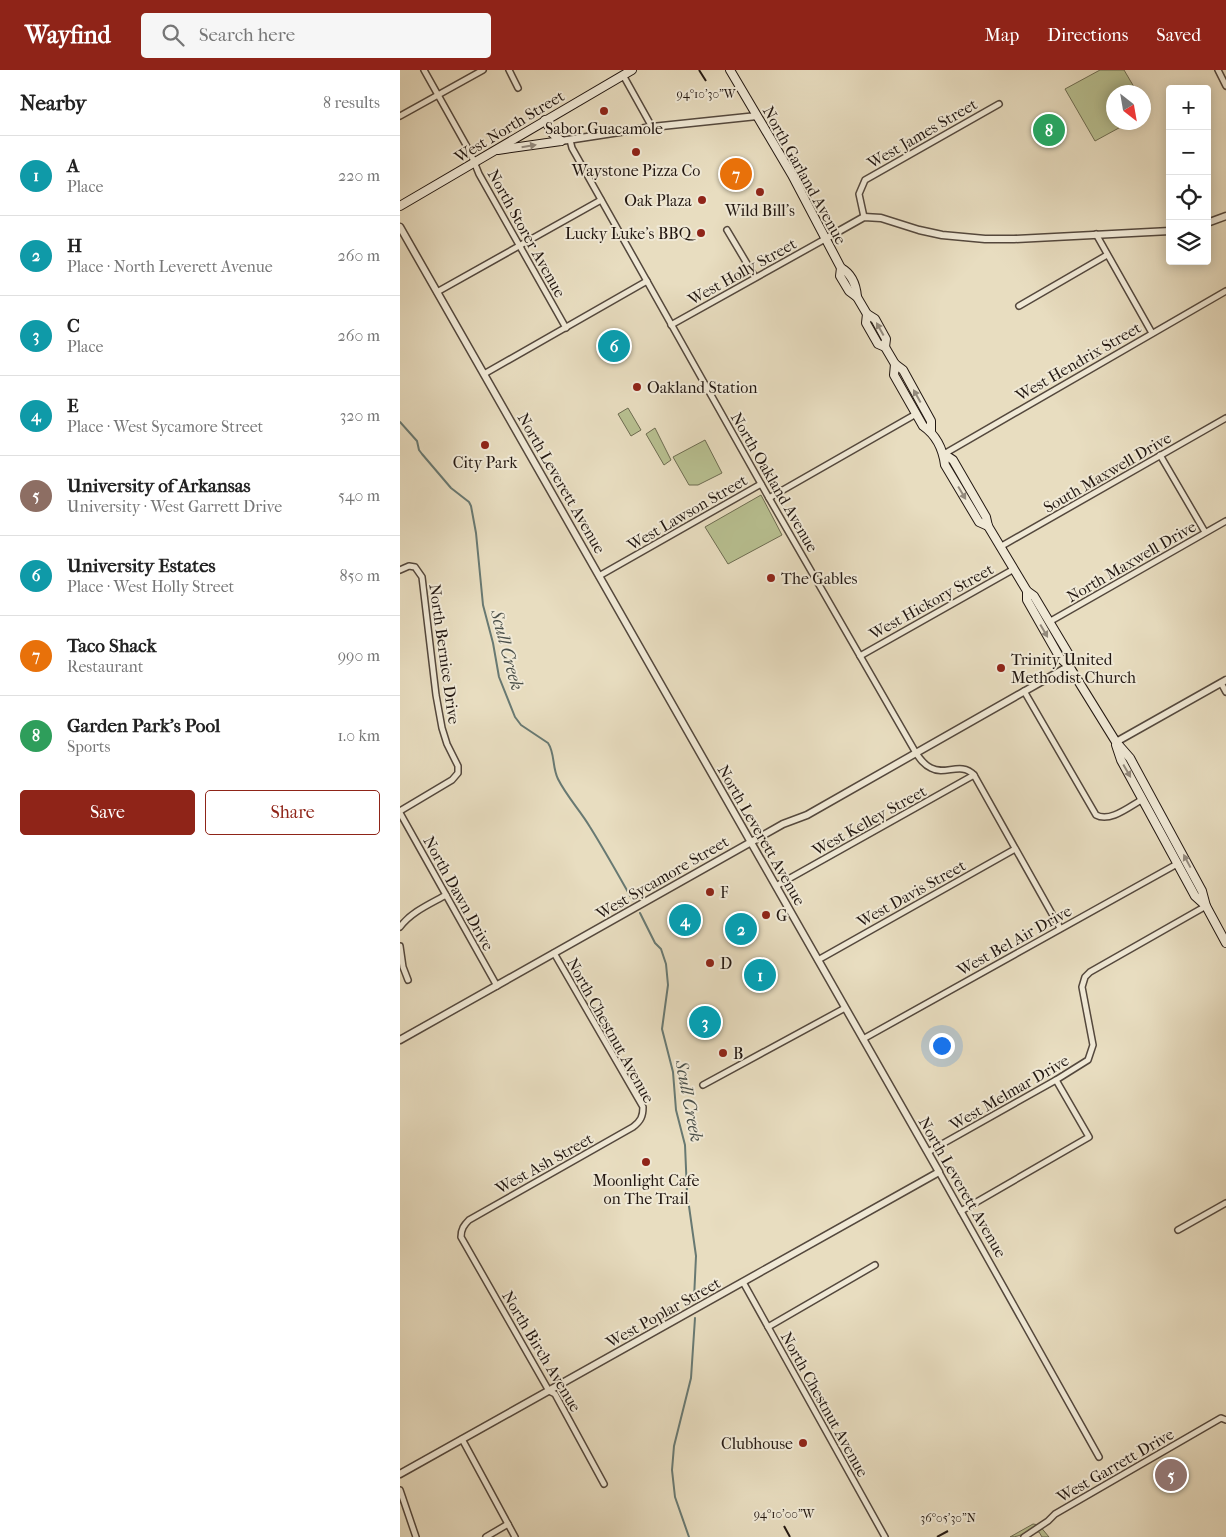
<!DOCTYPE html>
<html lang="en">
<head>
<meta charset="utf-8">
<style>
  body { margin:0; font-family:"IM FELL French Canon",serif; background:#f6f6f6; color:#222 }
  .controls { position:absolute; right:15px; top:15px; display:grid; overflow:hidden; border-radius:5px; box-shadow:0 2px 12px #0003 }
  .controls button { width:45px; height:45px; display:grid; place-items:center; padding:0; border:0; border-bottom:1px solid #e0e0e0; background:#fff; color:#222; font:25px sans-serif }
  .compass { position:absolute; left:706px; top:15px; width:45px; height:45px; border-radius:50%; background:#fff; box-shadow:0 2px 12px #0003; rotate:149deg }
  .you { position:absolute; left:541px; top:975px; width:18px; height:18px; margin:-12px; border:4px solid #fff; border-radius:50%; background:#1a73e8; box-shadow:0 0 0 8px #1a73e833 }
  .badge { display:grid; place-items:center; width:32px; height:32px; border-radius:50%; background:#8f2418; color:#fff; font-size:16px; font-weight:700 }
  .pin { position:absolute; translate:-50% -50%; border:2px solid #fff; box-shadow:0 1px 5px #0006 }
  .list { margin:0; padding:0; list-style:none }
  h2 { display:flex; justify-content:space-between; align-items:center; height:65px; margin:0; padding:0 20px; font-size:21px }
  h2 small { font-size:16px; font-weight:400; color:#767676 }
  .list li { display:grid; grid-template-columns:32px 1fr auto; gap:15px; align-items:center; box-sizing:border-box; height:80px; padding:0 20px; border-top:1px solid #e0e0e0 }
  .list b { display:block; font-size:19px; white-space:nowrap }
  .list p { margin:0; font-size:16px; white-space:nowrap; color:#767676 }
  .list em { font-size:16px; font-style:normal; color:#767676 }
  .actions { display:flex; gap:10px; padding:15px 20px }
  .actions a { flex:1; padding:11px 0; border:1px solid #8f2418; border-radius:5px; text-align:center; font-size:18px; color:#8f2418 }
  .actions .main { background:#8f2418; color:#fff }
  .icon { flex:none; width:28px; height:28px; fill:none; stroke:currentColor; stroke-width:2; stroke-linecap:round; stroke-linejoin:round }
  .map { position:relative; flex:none; width:826px; height:1467px; overflow:hidden }
  header { display:flex; align-items:center; gap:30px; box-sizing:border-box; height:70px; padding:0 25px; background:#8f2418; color:#fff }
  header strong { font-size:24px }
  nav { display:flex; gap:28px; margin-inline-start:auto; font-size:18px }
  .search { width:350px; height:45px; background:#f6f6f6; display:flex; align-items:center; gap:12px; box-sizing:border-box; padding:0 18px; border-radius:5px; color:#767676; font-size:19px }
  main { display:flex }
  aside { flex:1; background:#fff }
  .map>svg:first-child { display:block }
</style>
</head>
<body>
<header>
<strong>Wayfind</strong>
<div class="search"><svg class="icon" aria-label="search" viewBox="0 0 24 24"><circle cx="10" cy="10" r="6"/><path d="M15 15l6 6"/></svg>Search here</div>
<nav><a>Map</a><a>Directions</a><a>Saved</a></nav>
</header>
<main>
<aside>
<h2>Nearby<small>8 results</small></h2>
<ul class="list">
<li><span class="badge" style="background:#0f9aa8">1</span><div><b>A</b><p>Place</p></div><em>220 m</em></li>
<li><span class="badge" style="background:#0f9aa8">2</span><div><b>H</b><p>Place · North Leverett Avenue</p></div><em>260 m</em></li>
<li><span class="badge" style="background:#0f9aa8">3</span><div><b>C</b><p>Place</p></div><em>260 m</em></li>
<li><span class="badge" style="background:#0f9aa8">4</span><div><b>E</b><p>Place · West Sycamore Street</p></div><em>320 m</em></li>
<li><span class="badge" style="background:#8d6e63">5</span><div><b>University of Arkansas</b><p>University · West Garrett Drive</p></div><em>540 m</em></li>
<li><span class="badge" style="background:#0f9aa8">6</span><div><b>University Estates</b><p>Place · West Holly Street</p></div><em>850 m</em></li>
<li><span class="badge" style="background:#e8710a">7</span><div><b>Taco Shack</b><p>Restaurant</p></div><em>990 m</em></li>
<li><span class="badge" style="background:#2e9e5b">8</span><div><b>Garden Park's Pool</b><p>Sports</p></div><em>1.0 km</em></li>
</ul>
<div class="actions"><a class="main">Save</a><a>Share</a></div>
</aside>
<div class="map">
<svg width="826" height="1467" viewBox="0 0 826 1467">
  <rect width="100%" height="100%" fill="#e8ddc0"/>
  <filter id="stains"><feTurbulence type="fractalNoise" baseFrequency=".004" numOctaves="4"/><feColorMatrix values="0 0 0 0 .2 0 0 0 0 .09 0 0 0 0 .02 0 0 0 .5 -.17"/></filter>
  <radialGradient id="worn" r=".72"><stop offset=".6" stop-color="#630" stop-opacity="0"/><stop offset="1" stop-color="#630" stop-opacity=".3"/></radialGradient>
  <!-- green -->
  <g fill="#b8c091" stroke="#6d6c51">
    <path d="M700 0H724L737 22H714V52L728 53 695 71 665 19Z"/>
    <path d="M228 338 241 360 231 366 218 344Z"/>
    <path d="M255 358 271 390 264 395 246 364Z"/>
    <path d="M305 370 322 403 298 415H289L273 387Z"/>
    <path d="M361 425 382 465 328 494 305 457Z"/>
    <path d="M633 1454 639 1455 649 1467H642L639 1462C624 1460 623 1467 610 1467Z"/>
  </g>
  <!-- water -->
  <path fill="#97bbb3" stroke="#687972" d="M648 50 652 52 651 58 653 62 659 65 660 67 657 70C650 64 645 63 645 52Z"/>
  <g fill="none" stroke-linecap="round" stroke-linejoin="round">
    <!-- stream -->
    <g stroke="#687972" stroke-width="2">
      <path d="M0 352 17 371 19 380 22 384 51 418 69 432 71 436 76 463 83 535 93 573 99 607 115 647 121 655 148 673C155 683 152 697 158 709 167 727 180 740 190 757 205 781 219 806 233 831"/>
      <path d="M240 843 255 873 261 879 266 894 268 915 262 959 273 1002 276 1040 285 1075 287 1122 296 1186 294 1229"/>
      <path d="M289 1467 275 1427 272 1400 274 1376 291 1308 295 1248"/>
    </g>
    <!-- minor casing -->
    <g stroke="#54483d" stroke-width="8">
      <g id="minor">
        <path d="M24 0 70 82 79 104 166 258"/>
        <path d="M109 0 118 18"/>
        <path d="M818 0 826 16"/>
        <path d="M223 5 252 57"/>
        <path d="M0 46 83 0"/>
        <path d="M170 70 172 78 369 428 516 683C520 689 524 695 531 698 545 706 561 691 574 705L660 858"/>
        <path d="M464 147 459 124 465 110 599 34"/>
        <path d="M327 160 355 207"/>
        <path d="M696 164 752 263"/>
        <path d="M37 222 201 130"/>
        <path d="M619 236 707 185"/>
        <path d="M271 255 425 169"/>
        <path d="M84 304 247 211"/>
        <path d="M544 384 826 221"/>
        <path d="M760 385 805 462"/>
        <path d="M369 428 516 344"/>
        <path d="M600 477 826 348"/>
        <path d="M0 500 9 496 15 497 22 507 36 625 42 658 47 674 58 696V703L52 710 0 741"/>
        <path d="M199 506 361 414"/>
        <path d="M649 552 826 451"/>
        <path d="M460 586 614 499"/>
        <path d="M821 613 826 622"/>
        <path d="M624 621 696 745C710 753 730 736 743 729"/>
        <path d="M0 743 97 916"/>
        <path d="M376 816 574 705"/>
        <path d="M0 857C11 842 30 834 46 825"/>
        <path d="M0 876 3 897 8 910"/>
        <path d="M154 883 243 1037C243 1046 241 1051 233 1057L69 1150C64 1155 61 1159 61 1167L149 1321 155 1324 204 1414"/>
        <path d="M418 890 615 779"/>
        <path d="M463 969 777 794"/>
        <path d="M303 1015 445 938"/>
        <path d="M528 1082 656 1010 688 990 693 975 682 917 685 907 690 902 806 836"/>
        <path d="M539 1102 699 1387"/>
        <path d="M561 1141 689 1067 656 1010"/>
        <path d="M778 1160 826 1133"/>
        <path d="M343 1212 485 1467"/>
        <path d="M368 1257 475 1195"/>
        <path d="M62 1369 115 1467"/>
        <path d="M0 1420 16 1467"/>
        <path d="M86 1467 108 1454"/>
        <path d="M624 1467 648 1451 655 1444 821 1348 826 1350"/>
      </g>
    </g>
    <!-- tertiary casing -->
    <g stroke="#54483d" stroke-width="9">
      <g id="tertiary">
        <path d="M161 71 252 57 357 46"/>
        <path d="M807 153 826 146"/>
        <path d="M0 157 539 1102 0 1404"/>
        <path d="M425 169 464 147 481 148 519 160 542 165 585 169H614L770 161"/>
        <path d="M716 672 826 610"/>
        <path d="M0 970 383 754 407 745 669 596"/>
      </g>
    </g>
    <!-- secondary casing -->
    <g stroke="#221711" stroke-width="10">
      <g id="secondary">
        <path d="M330 0 392 105 441 198C452 204 456 214 457 227"/>
        <path d="M145 50 152 63 161 71"/>
        <path d="M98 80 161 71"/>
        <path d="M0 136 232 0"/>
        <path d="M441 198 440 206 449 221 457 227 467 244 475 249 486 269 485 277"/>
        <path d="M467 244 466 253 478 274 485 277 495 294 503 300 531 351V361"/>
        <path d="M495 294 494 305 523 356C536 365 543 380 545 395L579 452 588 456"/>
        <path d="M544 384 553 390 586 447 588 456 627 521 634 526 668 583 669 596"/>
        <path d="M627 521V530L660 588 669 596 716 672 730 688 802 821 806 836 826 873"/>
        <path d="M716 675 721 690 795 826 806 836"/>
      </g>
    </g>
    <!-- minor -->
    <use href="#minor" stroke="#f0e9d6" stroke-width="5"/>
    <!-- tertiary -->
    <use href="#tertiary" stroke="#f0e9d6" stroke-width="6"/>
    <!-- secondary -->
    <use href="#secondary" stroke="#f0e9d6" stroke-width="8"/>
  </g>
  <!-- one-way arrows -->
  <defs><path id="oneway-solid" d="M-6-.8H1V-3.2L6.5 0L1 3.2V.8H-6Z" transform="scale(1.25)"/></defs>
  <g fill="#938a7d">
    <use href="#oneway-solid" transform="translate(129 76) rotate(-9)"/>
    <use href="#oneway-solid" transform="translate(480 259) rotate(-119)"/>
    <use href="#oneway-solid" transform="translate(517 326) rotate(-119)"/>
    <use href="#oneway-solid" transform="translate(562 423) rotate(59)"/>
    <use href="#oneway-solid" transform="translate(644 561) rotate(60)"/>
    <use href="#oneway-solid" transform="translate(727 701) rotate(60)"/>
    <use href="#oneway-solid" transform="translate(787 791) rotate(-118)"/>
  </g>
  <!-- ticks -->
  <path fill="none" stroke="#221711" stroke-width="2" d="M299 0 306 11M384 1456 390 1467M537 1467 548 1461"/>
  <!-- markers -->
  <g fill="#8f2418" stroke="#f0e9d6" stroke-width="2">
    <circle cx="204" cy="41" r="5"/>
    <circle cx="236" cy="82" r="5"/>
    <circle cx="360" cy="122" r="5"/>
    <circle cx="302" cy="130" r="5"/>
    <circle cx="301" cy="163" r="5"/>
    <circle cx="237" cy="317" r="5"/>
    <circle cx="85" cy="375" r="5"/>
    <circle cx="371" cy="508" r="5"/>
    <circle cx="601" cy="598" r="5"/>
    <circle cx="310" cy="822" r="5"/>
    <circle cx="366" cy="845" r="5"/>
    <circle cx="310" cy="893" r="5"/>
    <circle cx="323" cy="983" r="5"/>
    <circle cx="246" cy="1092" r="5"/>
    <circle cx="403" cy="1373" r="5"/>
  </g>
  <g text-anchor="middle" stroke-width="4" stroke-linejoin="round" paint-order="stroke">
    <!-- street labels -->
    <g font-size="16" fill="#221711" stroke="#f0e9d6">
      <text transform="translate(109 56) rotate(-31)" y="6">West North Street</text>
      <text transform="translate(522 63) rotate(-30)" y="6">West James Street</text>
      <text transform="translate(405 105) rotate(61)" y="6">North Garland Avenue</text>
      <text transform="translate(127 163) rotate(61)" y="6">North Storer Avenue</text>
      <text transform="translate(342 201) rotate(-29)" y="6">West Holly Street</text>
      <text transform="translate(678 291) rotate(-30)" y="6">West Hendrix Street</text>
      <text transform="translate(707 402) rotate(-30)" y="6">South Maxwell Drive</text>
      <text transform="translate(375 412) rotate(60)" y="6">North Oakland Avenue</text>
      <text transform="translate(162 413) rotate(60)" y="6">North Leverett Avenue</text>
      <text transform="translate(287 442) rotate(-30)" y="6">West Lawson Street</text>
      <text transform="translate(731 491) rotate(-30)" y="6">North Maxwell Drive</text>
      <text transform="translate(531 531) rotate(-29)" y="6">West Hickory Street</text>
      <text transform="translate(45 584) rotate(82)" y="6">North Bernice Drive</text>
      <text transform="translate(469 750) rotate(-29)" y="6">West Kelley Street</text>
      <text transform="translate(362 765) rotate(60)" y="6">North Leverett Avenue</text>
      <text transform="translate(262 807) rotate(-30)" y="6">West Sycamore Street</text>
      <text transform="translate(59 823) rotate(61)" y="6">North Dawn Drive</text>
      <text transform="translate(511 823) rotate(-29)" y="6">West Davis Street</text>
      <text transform="translate(614 870) rotate(-29)" y="6">West Bel Air Drive</text>
      <text transform="translate(211 960) rotate(61)" y="6">North Chestnut Avenue</text>
      <text transform="translate(609 1022) rotate(-30)" y="6">West Melmar Drive</text>
      <text transform="translate(144 1093) rotate(-29)" y="6">West Ash Street</text>
      <text transform="translate(563 1117) rotate(60)" y="6">North Leverett Avenue</text>
      <text transform="translate(263 1242) rotate(-29)" y="6">West Poplar Street</text>
      <text transform="translate(142 1281) rotate(59)" y="6">North Birch Avenue</text>
      <text transform="translate(425 1334) rotate(61)" y="6">North Chestnut Avenue</text>
      <text transform="translate(715 1395) rotate(-30)" y="6">West Garrett Drive</text>
    </g>
    <!-- poi labels -->
    <g font-size="16" fill="#221711" stroke="#f0e9d6" text-anchor="start">
      <text x="204" y="64" text-anchor="middle">Sabor Guacamole</text>
      <text x="236" y="106" text-anchor="middle">Waystone Pizza Co</text>
      <text x="292" y="136" text-anchor="end">Oak Plaza</text>
      <text x="360" y="146" text-anchor="middle">Wild Bill's</text>
      <text x="291" y="169" text-anchor="end">Lucky Luke's BBQ</text>
      <text x="247" y="323">Oakland Station</text>
      <text x="85" y="398" text-anchor="middle">City Park</text>
      <text x="381" y="514">The Gables</text>
      <text x="611" y="595">Trinity United<tspan x="611" dy="18">Methodist Church</tspan></text>
      <text x="320" y="828">F</text>
      <text x="376" y="851">G</text>
      <text x="320" y="899">D</text>
      <text x="333" y="989">B</text>
      <text x="246" y="1116" text-anchor="middle">Moonlight Cafe<tspan x="246" dy="18">on The Trail</tspan></text>
      <text x="393" y="1379" text-anchor="end">Clubhouse</text>
    </g>
    <!-- water labels -->
    <g font-size="18" font-style="italic" fill="#4b504a" stroke="#f0e9d6">
      <text transform="translate(107 580) rotate(75)" y="6">Scull Creek</text>
      <text transform="translate(289 1031) rotate(79)" y="6">Scull Creek</text>
    </g>
  </g>
  <g font-size="12" text-anchor="middle" fill="#221711" stroke="#f0e9d6" stroke-width="4" stroke-linejoin="round" paint-order="stroke">
    <text x="306" y="28">94°10'30"W</text>
    <text x="384" y="1448">94°10'00"W</text>
    <text x="548" y="1452">36°05'30"N</text>
  </g>
  <rect width="100%" height="100%" filter="url(#stains)"/>
  <rect width="100%" height="100%" fill="url(#worn)"/>
</svg>
<div class="controls">
<button>+</button>
<button>−</button>
<button><svg class="icon" aria-label="locate" viewBox="0 0 24 24"><circle cx="12" cy="12" r="6"/><path d="M12 2v4M12 18v4M2 12h4M18 12h4"/></svg></button>
<button><svg class="icon" aria-label="layers" viewBox="0 0 24 24"><path d="M12 4l9 5-9 5-9-5zM3 14l9 5 9-5"/></svg></button>
</div>
<svg class="compass" viewBox="-18 -18 36 36"><path d="M0-13l5 13h-10z" fill="#e53935"/><path d="M0 13l5-13h-10z" fill="#767676"/></svg>
<div class="you"></div>
<div class="pin badge" style="left:360px;top:905px;background:#0f9aa8">1</div>
<div class="pin badge" style="left:341px;top:859px;background:#0f9aa8">2</div>
<div class="pin badge" style="left:305px;top:952px;background:#0f9aa8">3</div>
<div class="pin badge" style="left:285px;top:850px;background:#0f9aa8">4</div>
<div class="pin badge" style="left:771px;top:1405px;background:#8d6e63">5</div>
<div class="pin badge" style="left:214px;top:276px;background:#0f9aa8">6</div>
<div class="pin badge" style="left:336px;top:104px;background:#e8710a">7</div>
<div class="pin badge" style="left:649px;top:60px;background:#2e9e5b">8</div>
</div>
</main>
</body>
</html>
